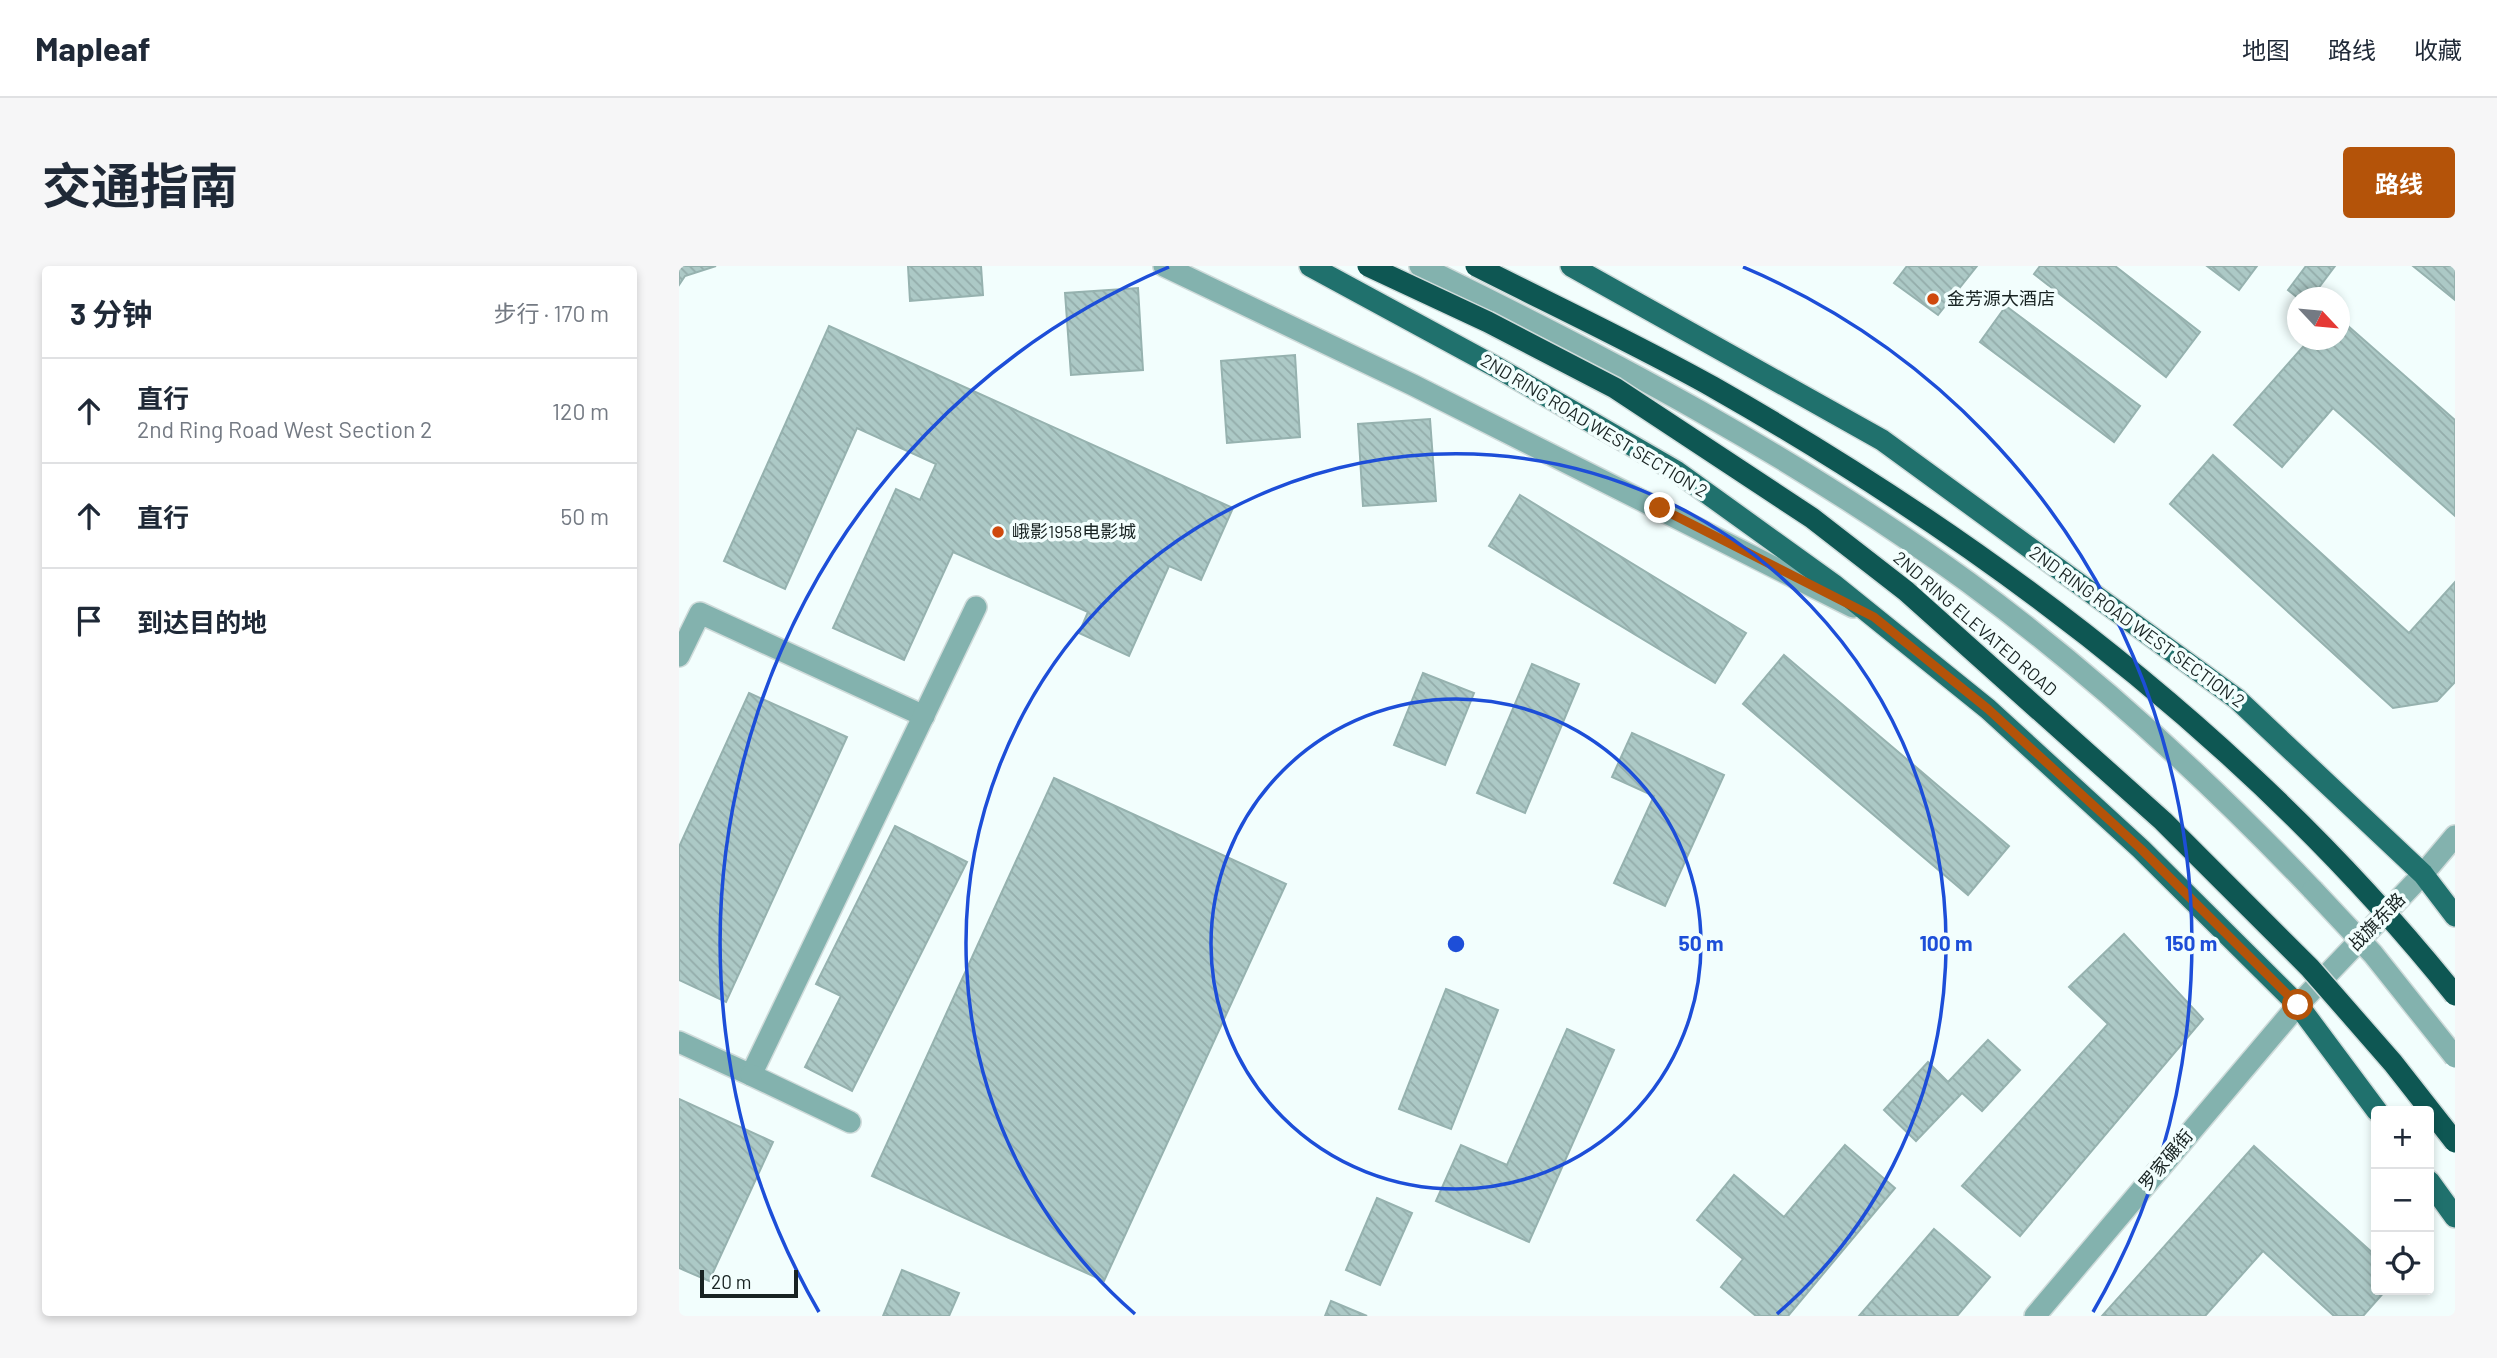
<!DOCTYPE html>
<html lang="zh">
<head>
<meta charset="utf-8">
<style>
  body { margin:0; font-family:Barlow,"Noto Sans SC",sans-serif; background:#f6f6f7; color:#1f2937 }
  .controls { position:absolute; right:21px; bottom:21px; display:grid; overflow:hidden; border-radius:7px; box-shadow:0 4px 10px #0003 }
  .controls button { width:63px; height:63px; display:grid; place-items:center; padding:0; border:0; border-bottom:2px solid #e0e1e3; background:#fff; color:#1f2937; font:35px sans-serif }
  .compass { position:absolute; left:1608px; top:21px; width:63px; height:63px; border-radius:50%; background:#fff; box-shadow:0 4px 10px #0003; rotate:116deg }
  .scale { position:absolute; left:21px; bottom:18px; width:98px; box-sizing:border-box; padding-left:7px; border:4px solid #182322; border-top:0; font-size:19px; line-height:24px; white-space:nowrap; color:#182322; -webkit-text-stroke:5px #f2fefd; paint-order:stroke }
  .stop { position:absolute; width:21px; height:21px; margin:-16px; border:5px solid #b45309; border-radius:50%; background:#fff }
  .stop.end { background:#b45309; border-color:#fff; box-shadow:0 2px 7px #0008 }
  .list { margin:0; padding:0; list-style:none }
  h2 { display:flex; justify-content:space-between; align-items:center; height:91px; margin:0; padding:0 28px; font-size:30px }
  h2 small { font-size:23px; font-weight:400; color:#747a83 }
  .list li { display:grid; grid-template-columns:46px 1fr auto; gap:21px; align-items:center; box-sizing:border-box; height:105px; padding:0 28px; border-top:2px solid #e0e1e3 }
  .list b { display:block; font-size:26px; white-space:nowrap }
  .list p { margin:0; font-size:23px; white-space:nowrap; color:#747a83 }
  .list em { font-size:23px; font-style:normal; color:#747a83 }
  .icon { flex:none; width:38px; height:38px; fill:none; stroke:currentColor; stroke-width:2; stroke-linecap:round; stroke-linejoin:round }
  .map { position:relative; flex:none; width:1776px; height:1050px; overflow:hidden; border-radius:7px }
  header { display:flex; align-items:center; gap:42px; box-sizing:border-box; height:98px; padding:0 35px; background:#fff; border-bottom:2px solid #e0e1e3 }
  header strong { font-size:33px }
  nav { display:flex; gap:38px; margin-inline-start:auto; font-size:24px }
  .intro { display:flex; align-items:center; justify-content:space-between; box-sizing:border-box; height:168px; padding:0 42px }
  h1 { margin:0; font-size:49px }
  .button { padding:18px 32px; border-radius:7px; background:#b45309; color:#fff; font-size:24px; font-weight:700 }
  main { display:flex; gap:42px; padding:0 42px }
  aside { flex:1; background:#fff; border-radius:7px; box-shadow:0 4px 10px #0003 }
  .map>svg:first-child { display:block }
</style>
</head>
<body>
<header>
<strong>Mapleaf</strong>
<nav><a>地图</a><a>路线</a><a>收藏</a></nav>
</header>
<div class="intro"><h1>交通指南</h1><a class="button">路线</a></div>
<main>
<aside>
<h2>3 分钟<small>步行 · 170 m</small></h2>
<ul class="list">
<li><svg class="icon" aria-label="ahead" viewBox="0 0 24 24"><path d="M12 20V5M6 11l6-6 6 6"/></svg><div><b>直行</b><p>2nd Ring Road West Section 2</p></div><em>120 m</em></li>
<li><svg class="icon" aria-label="ahead" viewBox="0 0 24 24"><path d="M12 20V5M6 11l6-6 6 6"/></svg><div><b>直行</b></div><em>50 m</em></li>
<li><svg class="icon" aria-label="arrive" viewBox="0 0 24 24"><path d="M6 21V4h12l-3 4 3 4H6"/></svg><div><b>到达目的地</b></div></li>
</ul>
</aside>
<div class="map">
<svg width="1776" height="1050" viewBox="0 0 1776 1050">
  <defs>
    <pattern id="building-back-hatch" width="6" height="6" patternUnits="userSpaceOnUse" patternTransform="scale(1.75)"><rect width="6" height="6" fill="#acc9c6"/><path d="M-1 5l2 2M0 0l6 6M5-1l2 2" fill="none" stroke="#93acaa"/></pattern>
  </defs>
  <rect width="100%" height="100%" fill="#f2fefd"/>
  <!-- building -->
  <g fill="url(#building-back-hatch)" stroke="#96b2af" stroke-width="2">
    <path d="M0 0H37L6 10 0 19Z"/>
    <path d="M229 0H302L304 29 231 35Z"/>
    <path d="M1228 0H1298L1259 49 1215 17Z"/>
    <path d="M1361 0H1436L1521 66 1487 111 1355 8Z"/>
    <path d="M1528 0H1578L1560 24Z"/>
    <path d="M1627 0H1656L1632 32H1619L1609 24Z"/>
    <path d="M1734 0H1776V34Z"/>
    <path d="M459 22 464 104 392 109 386 27Z"/>
    <path d="M1327 40 1461 140 1435 176 1301 76Z"/>
    <path d="M1660 52 1776 154V250L1654 142 1603 201 1555 159 1630 74H1660Z"/>
    <path d="M150 60 554 242 522 314 490 300 450 390 400 367 409 346 274 286 225 394 154 362 217 223 241 234 257 198 178 162 106 323 45 295Z"/>
    <path d="M616 89 621 171 548 177 542 95Z"/>
    <path d="M751 153 757 235 684 240 679 158Z"/>
    <path d="M1534 189 1730 367 1776 316V416L1758 435 1714 442 1491 238Z"/>
    <path d="M841 229 1067 367 1036 417 810 280Z"/>
    <path d="M1105 389 1330 580 1289 629 1064 438Z"/>
    <path d="M853 398 900 418 846 547 798 527Z"/>
    <path d="M744 407 795 427 766 499 715 479Z"/>
    <path d="M70 427 168 471 47 736 0 714V581Z"/>
    <path d="M953 467 1045 509 986 640 935 617 975 530 933 511Z"/>
    <path d="M375 512 607 618 425 1015 193 910Z"/>
    <path d="M216 560 288 596 173 825 126 801 162 730 137 718Z"/>
    <path d="M1445 668 1524 753 1341 970 1283 920 1429 758 1390 721Z"/>
    <path d="M767 723 819 744 772 863 720 843Z"/>
    <path d="M888 763 935 784 850 976 757 935 782 879 828 899Z"/>
    <path d="M1309 774 1341 804 1303 845 1283 827 1237 875 1205 844 1249 796 1269 816Z"/>
    <path d="M0 833 94 876 30 1015 0 1002Z"/>
    <path d="M1166 879 1216 922 1109 1050H1077L1042 1021 1064 993 1018 954 1055 909 1105 951Z"/>
    <path d="M1575 880 1697 990V1024H1707L1684 1050H1655L1584 985 1526 1050H1423Z"/>
    <path d="M698 932 733 947 701 1019 667 1004Z"/>
    <path d="M1255 963 1311 1011 1278 1050H1180Z"/>
    <path d="M223 1004 280 1027 270 1050H204Z"/>
    <path d="M652 1035 688 1050H646Z"/>
  </g>
  <g fill="none" stroke-linecap="round" stroke-linejoin="round">
    <!-- minor casing -->
    <g stroke="#cfdbda" stroke-width="24">
      <g id="minor">
        <path d="M485 0 734 119 1174 341"/>
        <path d="M741 0C931 92 1118 192 1289 316 1413 407 1528 513 1634 624"/>
        <path d="M0 390 21 347 245 450"/>
        <path d="M0 776 72 809 297 341"/>
        <path d="M72 809 171 856"/>
        <path d="M1356 1050 1619 739 1744 608 1776 570"/>
      </g>
    </g>
    <!-- major casing -->
    <g stroke="#cfdbda" stroke-width="24">
      <g id="major">
        <path d="M631 0 819 102 997 205 1154 318 1309 443 1462 583 1619 739 1698 845"/>
        <path d="M892 0 1203 174 1558 433 1744 608 1776 650"/>
        <path d="M1750 915 1776 951"/>
      </g>
    </g>
    <!-- minor -->
    <use href="#minor" stroke="#83b2ae" stroke-width="21"/>
    <!-- major -->
    <use href="#major" stroke="#20716d" stroke-width="21"/>
    <!-- minor-bridge casing -->
    <g stroke="#cfdbda" stroke-width="24" stroke-linecap="butt">
      <path id="minor-bridge" d="M1634 624 1694 688 1776 791"/>
    </g>
    <!-- highway-bridge casing -->
    <g stroke="#cfdbda" stroke-width="24" stroke-linecap="butt">
      <g id="highway-bridge">
        <path d="M689 0 809 56 936 122 1133 252 1227 325 1484 555 1631 702 1714 797 1776 876"/>
        <path d="M797 0C876 40 957 78 1034 121 1312 279 1575 478 1776 729"/>
      </g>
    </g>
    <!-- minor-bridge -->
    <use href="#minor-bridge" stroke="#83b2ae" stroke-width="21"/>
    <!-- highway-bridge -->
    <use href="#highway-bridge" stroke="#0e5753" stroke-width="21"/>
  </g>
  <g fill="none" stroke-linecap="round" stroke-linejoin="round">
    <!-- route -->
    <path stroke="#b45309" stroke-width="9" d="M981 242 1195 351 1309 443 1462 583 1619 739"/>
  </g>
  <!-- distance rings -->
  <g fill="none" stroke="#1d4ed8" stroke-width="3.5">
    <circle cx="777" cy="678" r="245"/>
    <path d="M456 1048A490 490 0 1 1 1098 1048"/>
    <path d="M140 1046A735 735 0 0 1 490 1M1064 1A735 735 0 0 1 1414 1046"/>
  </g>
  <!-- markers -->
  <g fill="#cf490d" stroke="#f2fefd" stroke-width="2.5">
    <circle cx="1254" cy="33" r="7"/>
    <circle cx="319" cy="266" r="7"/>
  </g>
  <g text-anchor="middle" stroke-width="7" stroke-linejoin="round" paint-order="stroke">
    <!-- poi labels -->
    <g font-size="18" fill="#182322" stroke="#f2fefd" text-anchor="start">
      <text x="1268" y="39">金芳源大酒店</text>
      <text x="333" y="272">峨影1958电影城</text>
    </g>
    <!-- street labels -->
    <g font-size="18" fill="#182322" stroke="#f2fefd">
      <text transform="translate(915 160) rotate(31)" y="6">2ND RING ROAD WEST SECTION 2</text>
      <text transform="translate(1296 358) rotate(41)" y="6">2ND RING ELEVATED ROAD</text>
      <text transform="translate(1458 361) rotate(36)" y="6">2ND RING ROAD WEST SECTION 2</text>
      <text transform="translate(1698 656) rotate(-46)" y="6">战旗东路</text>
      <text transform="translate(1487 894) rotate(-50)" y="6">罗家碾街</text>
    </g>
  </g>
  <circle cx="777" cy="678" r="10" fill="#1d4ed8" stroke="#f2fefd" stroke-width="3.5"/>
  <g font-size="21" text-anchor="middle" font-weight="bold" fill="#1d4ed8" stroke="#f2fefd" stroke-width="7" stroke-linejoin="round" paint-order="stroke">
    <text x="1022" y="685">50 m</text>
    <text x="1267" y="685">100 m</text>
    <text x="1512" y="685">150 m</text>
  </g>
</svg>
<div class="controls">
<button>+</button>
<button>−</button>
<button><svg class="icon" aria-label="locate" viewBox="0 0 24 24"><circle cx="12" cy="12" r="6"/><path d="M12 2v4M12 18v4M2 12h4M18 12h4"/></svg></button>
</div>
<svg class="compass" viewBox="-18 -18 36 36"><path d="M0-13l5 13h-10z" fill="#e53935"/><path d="M0 13l5-13h-10z" fill="#747a83"/></svg>
<div class="scale">20 m</div>
<div class="stop" style="left:1619px;top:739px"></div>
<div class="stop end" style="left:981px;top:242px"></div>
</div>
</main>
</body>
</html>
